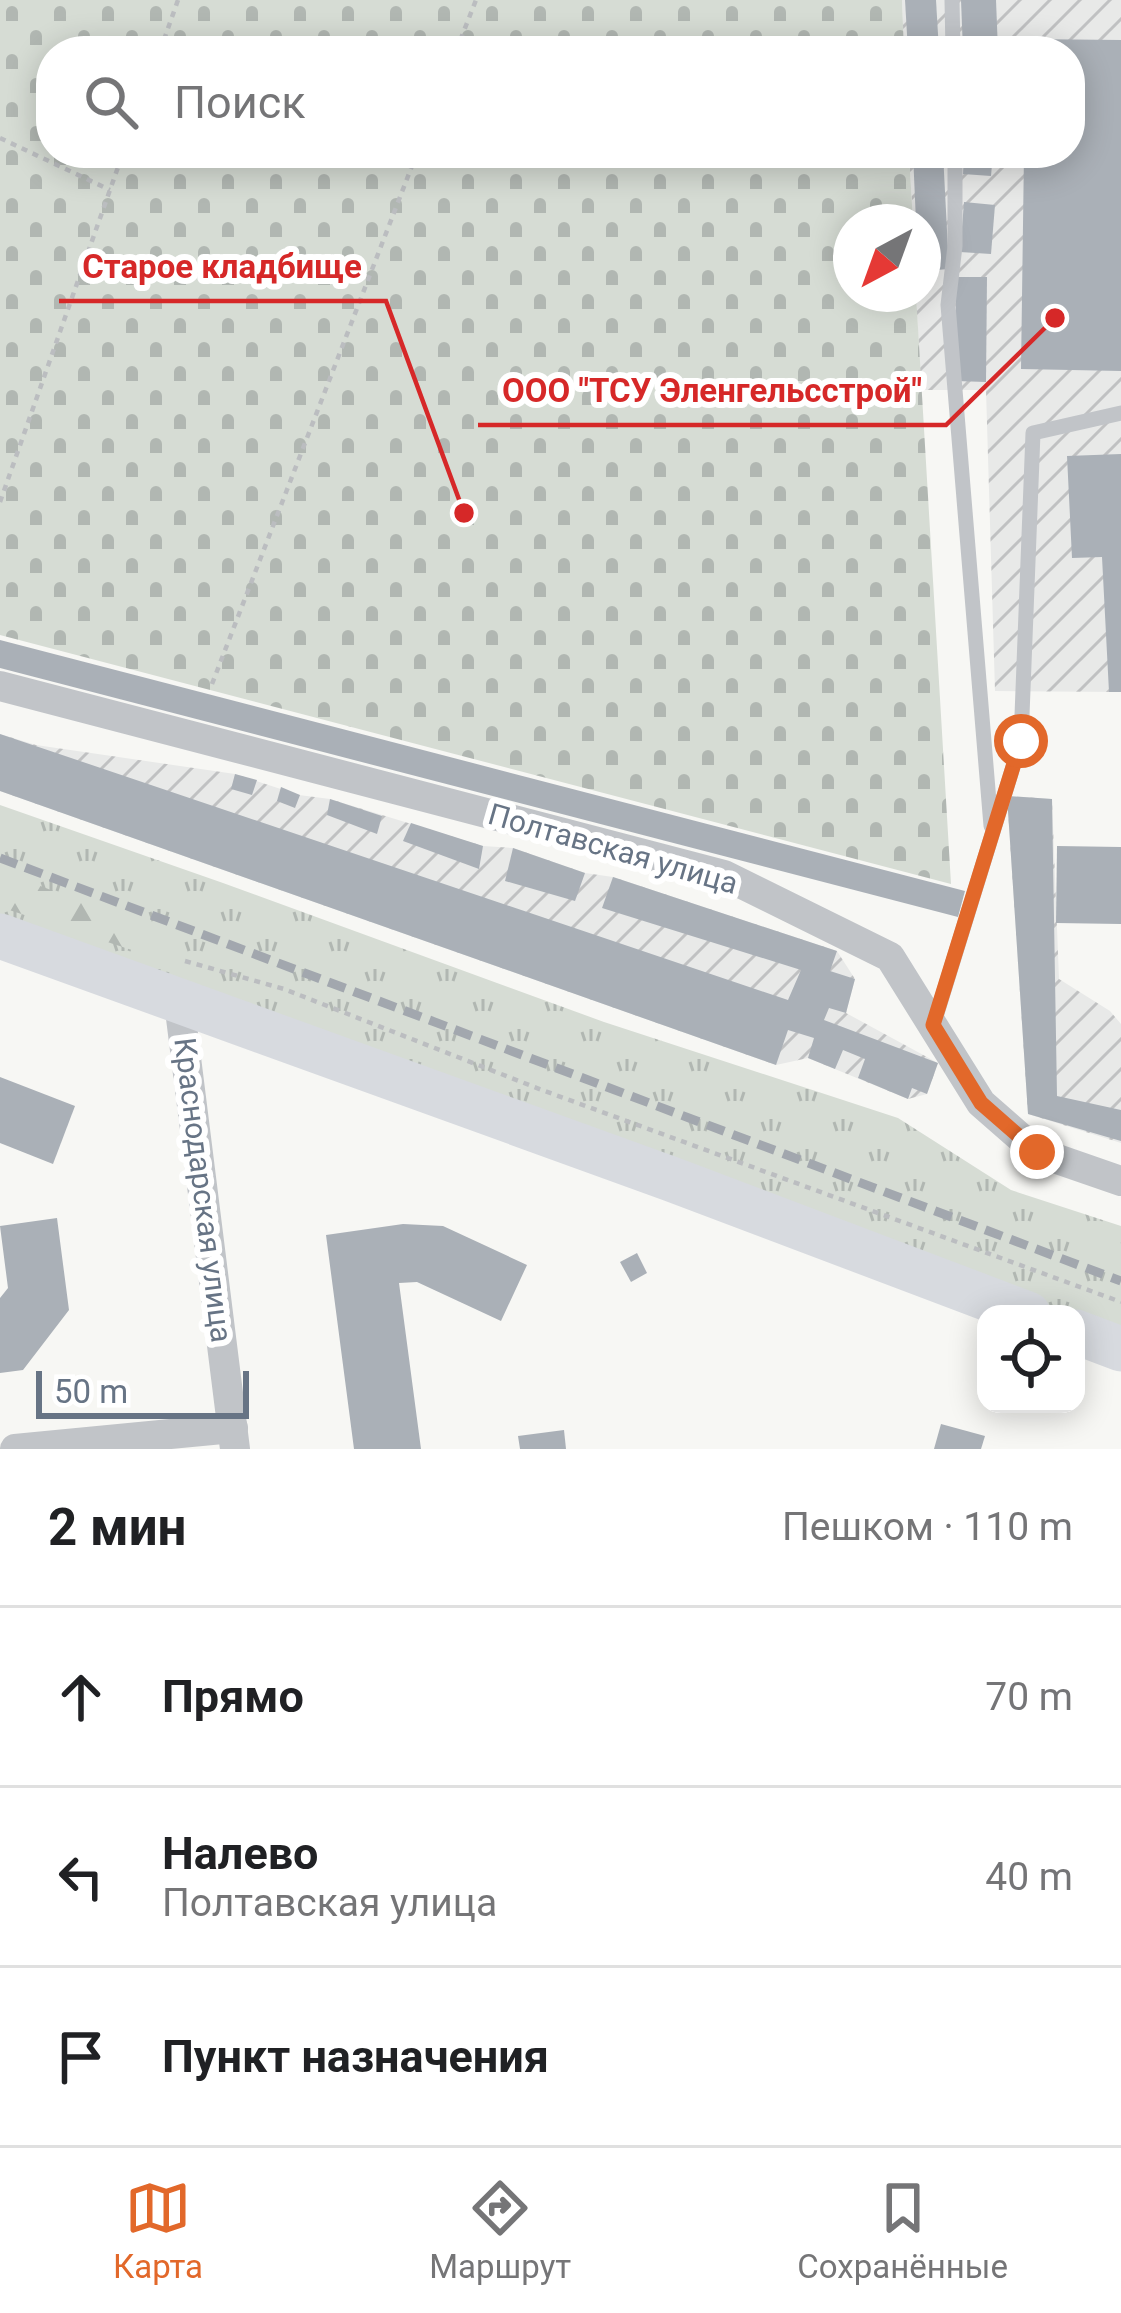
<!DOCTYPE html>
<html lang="ru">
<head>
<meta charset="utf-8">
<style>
  body { margin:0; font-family:Roboto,sans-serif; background:#f2f2f2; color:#202124 }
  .controls { position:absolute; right:36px; bottom:36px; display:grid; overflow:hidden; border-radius:24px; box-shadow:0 6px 30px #0003 }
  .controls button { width:108px; height:108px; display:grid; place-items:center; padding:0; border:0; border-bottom:3px solid #e0e0e0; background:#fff; color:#202124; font:60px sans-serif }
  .compass { position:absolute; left:833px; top:204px; width:108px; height:108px; border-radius:50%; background:#fff; box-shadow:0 6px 30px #0003; rotate:221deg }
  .scale { position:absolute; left:36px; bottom:30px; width:213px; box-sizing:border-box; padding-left:12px; border:6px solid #677485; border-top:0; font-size:33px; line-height:42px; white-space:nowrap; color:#677485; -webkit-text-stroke:9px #fff; paint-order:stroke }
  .stop { position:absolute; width:36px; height:36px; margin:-27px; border:9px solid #e2682a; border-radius:50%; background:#fff }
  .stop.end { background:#e2682a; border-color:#fff; box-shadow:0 3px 12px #0008 }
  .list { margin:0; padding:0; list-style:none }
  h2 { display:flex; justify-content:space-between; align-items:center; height:156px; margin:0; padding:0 48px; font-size:51px }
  h2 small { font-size:39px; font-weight:400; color:#757577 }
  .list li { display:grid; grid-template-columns:78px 1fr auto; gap:36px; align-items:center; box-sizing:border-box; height:180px; padding:0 48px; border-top:3px solid #e0e0e0 }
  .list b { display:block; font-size:45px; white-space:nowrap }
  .list p { margin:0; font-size:39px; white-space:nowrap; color:#757577 }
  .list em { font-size:39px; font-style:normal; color:#757577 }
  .icon { flex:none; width:66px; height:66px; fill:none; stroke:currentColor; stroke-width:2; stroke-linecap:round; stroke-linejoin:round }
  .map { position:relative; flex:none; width:1121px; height:1449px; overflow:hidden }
  .search { position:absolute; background:#fff; box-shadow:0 6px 30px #0003; left:36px; right:36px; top:36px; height:132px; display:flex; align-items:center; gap:30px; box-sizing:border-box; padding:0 42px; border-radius:48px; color:#757577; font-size:45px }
  .sheet { height:696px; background:#fff }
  nav { display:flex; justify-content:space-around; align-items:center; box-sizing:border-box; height:168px; border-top:3px solid #e0e0e0; background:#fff; font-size:33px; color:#757577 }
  nav a { display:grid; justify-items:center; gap:6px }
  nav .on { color:#e2682a }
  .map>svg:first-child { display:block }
</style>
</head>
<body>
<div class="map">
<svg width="1121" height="1449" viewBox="0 0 1121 1449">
  <defs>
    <pattern id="industrial-furrows" width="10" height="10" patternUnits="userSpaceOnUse" patternTransform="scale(3)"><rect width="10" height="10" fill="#e8e9e8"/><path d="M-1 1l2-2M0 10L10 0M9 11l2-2" fill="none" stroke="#c0c1c2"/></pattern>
    <pattern id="grass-tufts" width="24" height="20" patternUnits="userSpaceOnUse" patternTransform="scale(3)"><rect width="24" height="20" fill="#d6dcd4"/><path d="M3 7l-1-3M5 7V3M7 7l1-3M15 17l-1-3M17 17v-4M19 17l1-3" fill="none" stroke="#b1b7b2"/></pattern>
    <pattern id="forest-firs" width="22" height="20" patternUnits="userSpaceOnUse" patternTransform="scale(3)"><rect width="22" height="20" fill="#d6dcd4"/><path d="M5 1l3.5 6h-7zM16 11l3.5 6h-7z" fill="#b1b7b2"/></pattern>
    <pattern id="cemetery-stones" width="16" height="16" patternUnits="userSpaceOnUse" patternTransform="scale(3)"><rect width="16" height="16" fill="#d6dcd4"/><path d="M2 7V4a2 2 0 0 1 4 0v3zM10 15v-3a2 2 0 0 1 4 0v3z" fill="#b1b7b2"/></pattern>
  </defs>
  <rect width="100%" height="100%" fill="#f7f7f4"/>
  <!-- industrial -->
  <g fill="url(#industrial-furrows)">
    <path d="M902 0H1121V692L995 691 986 390H921L916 294H923V222H913L909 153H1070V51H904Z"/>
    <path d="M0 734 36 745 235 774 299 795 330 799 483 846 513 848 585 873 613 877 837 951 855 979 846 1013 938 1063 927 1094 908 1099 808 1058 776 1065 0 791Z"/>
    <path d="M1007 796 1052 799 1059 979 1110 1011 1121 1024V1143L1028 1114Z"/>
  </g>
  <!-- grass -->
  <path fill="url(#grass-tufts)" d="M0 805 223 883 604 1022 898 1118 1011 1190 1121 1226V1336L1076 1314H1060L996 1291 0 920Z"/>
  <!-- forest -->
  <path fill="url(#forest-firs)" d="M0 870 137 924 141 953 0 907Z"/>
  <!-- cemetery -->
  <path fill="url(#cemetery-stones)" d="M0 0H902L904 51H51V153H909L913 222H851V294H916L951 884 0 635Z"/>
  <!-- building -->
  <g fill="#aab0b7">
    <path d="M905 0H936L939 51H908Z"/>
    <path d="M961 0H996L998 51H963Z"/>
    <path d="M1025 39 1121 40V371L1021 369 1024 153H1070V51H1025Z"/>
    <path d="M913 153H943L949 269 923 271V222H916Z"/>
    <path d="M964 153H993L991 176 963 174Z"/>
    <path d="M964 202 995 205 991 254 960 252Z"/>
    <path d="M956 277H987L986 382 956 381Z"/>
    <path d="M1121 454V692H1109L1102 557 1072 558 1067 456Z"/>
    <path d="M0 640 965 891 958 917 0 668Z"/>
    <path d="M0 734 788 1000 801 970 602 908 613 877 837 951 830 971 855 979 846 1013 829 1008 824 1020 938 1063 927 1094 912 1088 908 1099 858 1078 865 1059 843 1050 835 1069 808 1058 814 1038 788 1030 776 1065 0 791Z"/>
    <path d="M235 774 257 780 252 795 231 789Z"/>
    <path d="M281 787 300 795 295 808 277 801Z"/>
    <path d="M1007 796 1052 799 1057 1096 1121 1110V1141L1028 1114Z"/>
    <path d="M330 799 382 816 377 834 327 815Z"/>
    <path d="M411 823 483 846 479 869 403 841Z"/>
    <path d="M1057 846 1121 847V924L1056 923Z"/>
    <path d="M513 848 585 873 575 901 505 881Z"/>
    <path d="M0 1077 75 1106 53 1164 0 1143Z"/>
    <path d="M57 1218 69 1310 23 1370 0 1373V1298L8 1288 0 1226Z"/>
    <path d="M403 1224 443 1226 527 1265 501 1321 417 1282 399 1283 421 1449H354L326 1235Z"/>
    <path d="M637 1253 647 1273 631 1282 620 1262Z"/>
    <path d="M941 1424 985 1436 981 1449H934Z"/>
    <path d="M564 1430 566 1449H520L518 1436Z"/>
  </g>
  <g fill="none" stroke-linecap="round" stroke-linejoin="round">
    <!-- path -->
    <g stroke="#bbbdc0" stroke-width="4.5" stroke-dasharray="6 6" stroke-linecap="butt">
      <path d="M160 51 178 0"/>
      <path d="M456 51 476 0"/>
      <path d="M0 138 110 190"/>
      <path d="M0 502 123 153"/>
      <path d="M212 684 417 153"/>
      <path d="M185 961 284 989 542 1090 1121 1302"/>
    </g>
    <!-- lane -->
    <g stroke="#c1c4c8" stroke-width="15">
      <path d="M952 0 953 51"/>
      <path d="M955 153V246L948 305 991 826"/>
      <path d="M934 1023 1021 741 1033 433 1121 413"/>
    </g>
    <!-- street -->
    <g stroke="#c1c4c8" stroke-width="30">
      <path d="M0 686 724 875 890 957 981 1103 1037 1152 1121 1181"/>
      <path d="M179 1002 235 1449"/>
      <path d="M15 1449 233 1428"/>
    </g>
    <!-- secondary -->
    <g stroke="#d7dadf" stroke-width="45">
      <path d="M0 936 671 1179 1028 1314"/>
      <path d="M1076 1332 1121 1349"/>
    </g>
    <!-- rail -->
    <path stroke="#a2a7ae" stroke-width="9" stroke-dasharray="18 9" stroke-linecap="butt" d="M0 858 1121 1281"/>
  </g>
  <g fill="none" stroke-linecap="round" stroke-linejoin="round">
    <!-- route -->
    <path stroke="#e2682a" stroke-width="15" d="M1021 741 933 1025 981 1103 1037 1152"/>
  </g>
  <g text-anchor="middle" stroke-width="12" stroke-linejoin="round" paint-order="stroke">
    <!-- street labels -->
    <g font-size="30" fill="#677485" stroke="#fff">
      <text transform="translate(613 849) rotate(16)" y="10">Полтавская улица</text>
      <text transform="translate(203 1190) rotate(83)" y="10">Краснодарская улица</text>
    </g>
  </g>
  <!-- callouts -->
  <path fill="none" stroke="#d62828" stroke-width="4.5" d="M464 513L386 301H59M1055 318L946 425H478"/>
  <g fill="#d62828" stroke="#fff" stroke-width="4.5">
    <circle cx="464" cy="513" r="12"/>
    <circle cx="1055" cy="318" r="12"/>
  </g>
  <g font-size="33" text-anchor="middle" font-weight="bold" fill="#d62828" stroke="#fff" stroke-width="12" stroke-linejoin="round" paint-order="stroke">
    <text x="222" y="278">Старое кладбище</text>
    <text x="712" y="402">ООО "ТСУ Эленгельсстрой"</text>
  </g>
</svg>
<div class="controls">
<button><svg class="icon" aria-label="locate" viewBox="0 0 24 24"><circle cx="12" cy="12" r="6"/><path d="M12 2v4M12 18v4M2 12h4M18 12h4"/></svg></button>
</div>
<svg class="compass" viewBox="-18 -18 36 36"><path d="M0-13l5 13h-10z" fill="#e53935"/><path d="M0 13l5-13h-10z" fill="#757577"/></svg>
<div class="scale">50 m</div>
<div class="stop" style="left:1021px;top:741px"></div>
<div class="stop end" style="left:1037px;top:1152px"></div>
<div class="search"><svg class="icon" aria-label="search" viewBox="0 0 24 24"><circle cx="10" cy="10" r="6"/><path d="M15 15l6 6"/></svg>Поиск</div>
</div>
<section class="sheet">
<h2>2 мин<small>Пешком · 110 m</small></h2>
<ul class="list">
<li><svg class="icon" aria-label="ahead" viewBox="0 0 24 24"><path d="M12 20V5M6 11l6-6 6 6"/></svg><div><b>Прямо</b></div><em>70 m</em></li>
<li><svg class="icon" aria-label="left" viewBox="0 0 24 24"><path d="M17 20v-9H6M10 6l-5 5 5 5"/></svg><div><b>Налево</b><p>Полтавская улица</p></div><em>40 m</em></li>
<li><svg class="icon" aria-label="arrive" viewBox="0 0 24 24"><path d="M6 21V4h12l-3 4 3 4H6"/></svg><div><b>Пункт назначения</b></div></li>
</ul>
</section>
<nav>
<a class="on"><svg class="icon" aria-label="map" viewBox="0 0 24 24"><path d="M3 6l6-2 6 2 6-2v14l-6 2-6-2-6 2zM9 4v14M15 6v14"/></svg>Карта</a>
<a><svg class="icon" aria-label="directions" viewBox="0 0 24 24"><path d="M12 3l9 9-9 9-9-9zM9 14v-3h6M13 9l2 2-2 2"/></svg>Маршрут</a>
<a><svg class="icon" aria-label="saved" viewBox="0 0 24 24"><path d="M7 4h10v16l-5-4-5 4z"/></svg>Сохранённые</a>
</nav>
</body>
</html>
